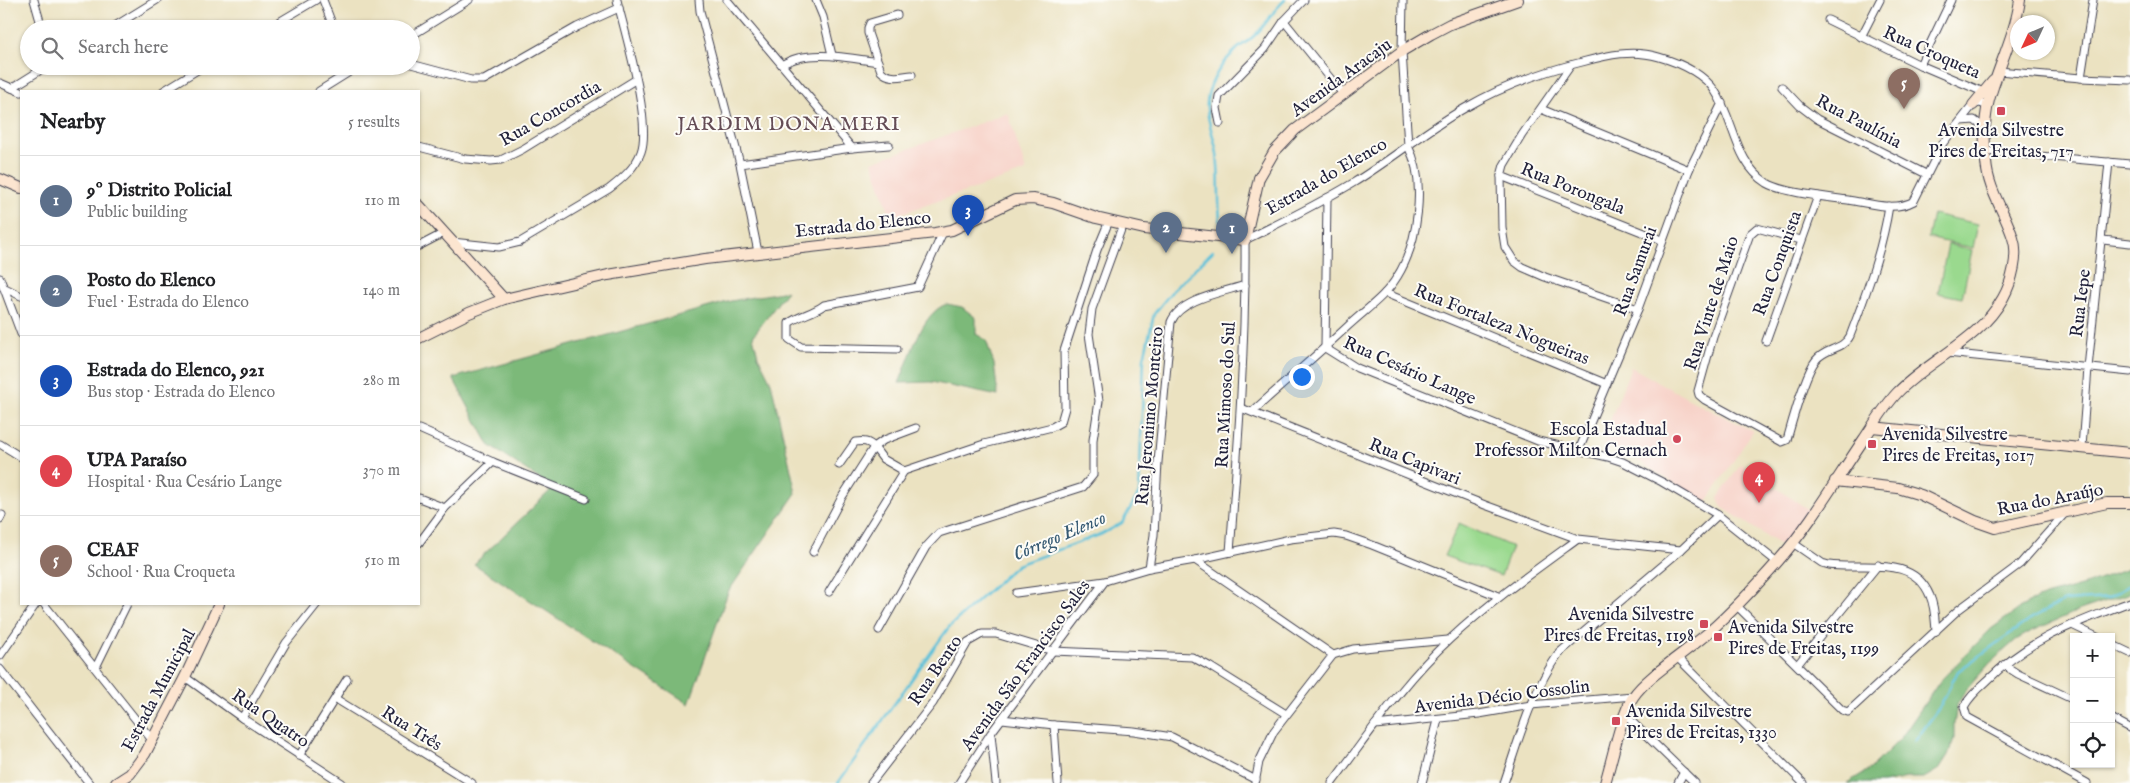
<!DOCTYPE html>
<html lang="en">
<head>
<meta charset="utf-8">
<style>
  body { margin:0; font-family:"IM FELL English",serif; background:#f6f6f6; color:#202124 }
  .controls { position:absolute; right:15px; bottom:15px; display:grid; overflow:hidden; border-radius:0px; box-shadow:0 1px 4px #0004 }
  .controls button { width:45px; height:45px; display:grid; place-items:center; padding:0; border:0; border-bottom:1px solid #e0e0e0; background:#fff; color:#202124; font:25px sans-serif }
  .compass { position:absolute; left:2010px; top:15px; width:45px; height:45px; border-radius:50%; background:#fff; box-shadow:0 1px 4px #0004; rotate:226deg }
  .you { position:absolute; left:1301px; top:376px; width:18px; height:18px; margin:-12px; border:4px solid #fff; border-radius:50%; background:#1a73e8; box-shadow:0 0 0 8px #1a73e833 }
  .badge { display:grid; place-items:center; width:32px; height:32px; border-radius:50%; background:#ea580c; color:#fff; font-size:16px; font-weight:700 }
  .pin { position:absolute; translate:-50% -41px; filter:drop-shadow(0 1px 2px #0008) }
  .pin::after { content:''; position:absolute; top:26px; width:18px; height:15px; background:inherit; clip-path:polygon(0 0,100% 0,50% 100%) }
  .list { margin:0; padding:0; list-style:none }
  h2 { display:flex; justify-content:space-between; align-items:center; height:65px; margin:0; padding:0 20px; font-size:21px }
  h2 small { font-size:16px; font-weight:400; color:#757577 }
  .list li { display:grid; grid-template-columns:32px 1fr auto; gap:15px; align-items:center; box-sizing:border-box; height:90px; padding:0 20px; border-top:1px solid #e0e0e0 }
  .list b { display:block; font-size:19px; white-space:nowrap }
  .list p { margin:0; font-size:16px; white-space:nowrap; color:#757577 }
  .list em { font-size:16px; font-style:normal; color:#757577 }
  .icon { flex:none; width:28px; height:28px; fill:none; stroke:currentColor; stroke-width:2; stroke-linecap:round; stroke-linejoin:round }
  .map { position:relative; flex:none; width:2130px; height:783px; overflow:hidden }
  .search { position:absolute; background:#fff; box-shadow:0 1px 4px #0004; left:20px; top:20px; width:400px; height:55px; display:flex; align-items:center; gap:12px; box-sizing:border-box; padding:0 18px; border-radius:28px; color:#757577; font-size:19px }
  .panel { position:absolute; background:#fff; box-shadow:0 1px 4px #0004; left:20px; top:90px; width:400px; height:515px; border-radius:0px }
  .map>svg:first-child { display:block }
</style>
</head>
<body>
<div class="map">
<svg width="2130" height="783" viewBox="0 0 2130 783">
  <rect width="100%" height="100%" fill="#fdfcf7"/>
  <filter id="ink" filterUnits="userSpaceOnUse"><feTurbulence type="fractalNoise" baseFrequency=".02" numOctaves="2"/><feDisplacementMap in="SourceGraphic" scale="10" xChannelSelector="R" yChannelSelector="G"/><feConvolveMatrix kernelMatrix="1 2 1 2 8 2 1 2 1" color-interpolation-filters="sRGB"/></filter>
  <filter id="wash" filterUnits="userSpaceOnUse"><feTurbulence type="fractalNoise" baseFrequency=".0096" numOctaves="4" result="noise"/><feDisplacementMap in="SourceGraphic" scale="20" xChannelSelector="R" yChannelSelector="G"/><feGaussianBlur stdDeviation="1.12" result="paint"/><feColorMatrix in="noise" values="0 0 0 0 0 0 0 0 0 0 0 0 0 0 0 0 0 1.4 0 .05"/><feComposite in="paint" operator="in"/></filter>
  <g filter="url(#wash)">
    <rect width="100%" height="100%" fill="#ebe2c1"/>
    <!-- built -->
    <g fill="#f7d1c7">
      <path d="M1008 113 1026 171 891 217 872 162Z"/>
      <path d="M1631 367 1694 402 1753 431 1706 503 1629 455 1603 446 1610 421Z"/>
      <path d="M1741 464 1809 510 1786 549 1722 507 1718 498Z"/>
    </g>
    <!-- green -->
    <g fill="#9ad98e" stroke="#5e7e64">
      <path d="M1933 214 1978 224 1973 248 1928 238Z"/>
      <path d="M1948 244 1972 250 1962 298 1938 293Z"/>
      <path d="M1459 523 1512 547 1501 576 1444 556Z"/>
    </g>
    <!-- forest -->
    <g fill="#7bb979" stroke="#4e6e5a">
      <path d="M787 291 753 336 758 356 771 382 796 493 728 592 689 704 474 564 553 488 489 445 453 378 731 301Z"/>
      <path d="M947 304 962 307 976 318V334L986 340 994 364 998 396 931 382 899 383C910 359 921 312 947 304Z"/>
      <path d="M2130 568V593L2080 610 2030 632 2016 640 1990 663 1966 690 1957 705 1954 723V739L1948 755 1939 769 1924 778H1907L1883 783H1847L1870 769 1901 738 1940 681 1991 629 2005 619 2029 602 2045 596 2088 584Z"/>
    </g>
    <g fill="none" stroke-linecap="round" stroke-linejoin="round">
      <!-- stream -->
      <g stroke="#5cc1da" stroke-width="2.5">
        <path d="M1220 222C1218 199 1220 177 1217 154 1215 139 1208 124 1207 109 1205 88 1220 65 1234 52 1241 45 1249 41 1255 35 1267 24 1273 10 1285 0"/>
        <path d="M1915 741 1939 708 1958 671 2032 618 2064 601 2108 598 2130 585"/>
        <path d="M838 783 949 627 1017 565 1102 534 1122 523 1139 493 1144 358 1154 314 1173 290 1213 251"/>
      </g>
    </g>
  </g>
  <g filter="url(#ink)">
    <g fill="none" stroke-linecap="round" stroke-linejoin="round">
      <!-- street casing -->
      <g stroke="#403f4f" stroke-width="9">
        <g id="street">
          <path d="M34 0 40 21"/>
          <path d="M323 0 334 29"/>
          <path d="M699 0 700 11 740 164 758 252"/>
          <path d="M727 0 852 148"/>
          <path d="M816 0 823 17 832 55"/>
          <path d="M897 15 870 23 868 28V33L881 71C890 80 901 76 912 75"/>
          <path d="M1828 20 1920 65 1988 94"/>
          <path d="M1284 21 1343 94"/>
          <path d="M110 29 157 0"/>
          <path d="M267 29 316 0"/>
          <path d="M411 36 469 0"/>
          <path d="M1861 37 1880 0"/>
          <path d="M411 64 471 80H484L577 27 619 8"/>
          <path d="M782 65C806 48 850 58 878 62"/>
          <path d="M1571 65 1522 135 1504 165 1501 176 1502 228 1505 247 1514 261 1522 267 1545 277 1638 309"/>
          <path d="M1920 65 1951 0"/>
          <path d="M1998 71 2081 78 2130 80"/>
          <path d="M2081 78 2093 0"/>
          <path d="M0 83 21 92"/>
          <path d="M1782 87 1800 106 1817 119 1926 174"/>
          <path d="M12 88 47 66"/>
          <path d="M163 91 204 66"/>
          <path d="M319 91 359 66"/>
          <path d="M1541 109 1689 170"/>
          <path d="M1962 121 1974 120 1986 129"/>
          <path d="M1220 123 1217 108 1219 96 1265 49 1284 21 1304 0"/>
          <path d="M419 147 465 159 491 161 501 160 523 149 635 80"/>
          <path d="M1985 151 2130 164"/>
          <path d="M740 164 852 148 889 145"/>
          <path d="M1501 176 1662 240"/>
          <path d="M1327 198 1325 348 1357 368 1538 441 1608 457 1623 462 1662 482 1718 515 1777 562"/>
          <path d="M1801 240 1757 228 1750 234 1713 337 1698 391 1699 395 1705 400 1782 442 1787 440C1792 422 1805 373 1816 360 1825 348 1843 350 1850 336 1866 294 1882 251 1889 206"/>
          <path d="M2103 240 2130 243"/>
          <path d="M452 242 499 247 520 242 609 189C622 179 635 168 641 152 652 122 625 33 617 0"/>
          <path d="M419 246 444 233"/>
          <path d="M0 278 21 334"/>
          <path d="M3 287 21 296"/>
          <path d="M1385 293 1607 384"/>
          <path d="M1766 341 1818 196"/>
          <path d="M897 349 801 347 789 339V323C800 315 814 313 824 305L918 287 943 232"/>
          <path d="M1947 353 2130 372"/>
          <path d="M1241 408 1485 505 1578 539 1681 550"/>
          <path d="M1252 412C1284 383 1317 355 1348 326 1365 310 1385 297 1397 277 1418 244 1427 181 1408 146L1402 51 1403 0"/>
          <path d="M419 429 493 462 586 499"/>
          <path d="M0 444 21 457"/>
          <path d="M2082 447 2088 368 2109 162"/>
          <path d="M1579 450 1638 309 1689 170 1722 103"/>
          <path d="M839 465 855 442C864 441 868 441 874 447L884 440 916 428"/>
          <path d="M419 498 445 508"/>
          <path d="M0 519 2 515"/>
          <path d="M419 543 445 508 493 462"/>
          <path d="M1793 543 1822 563 1829 565C1864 570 1913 554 1930 596 1935 607 1935 620 1936 631"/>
          <path d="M813 552 842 497 874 447 883 459 904 471 984 444 1052 427 1061 422 1065 408 1064 351 1097 250 1109 221"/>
          <path d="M1230 552C1238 448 1246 344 1245 240 1282 222 1318 204 1353 183 1391 160 1426 130 1465 108 1501 87 1541 72 1582 62 1608 55 1633 49 1659 57 1680 63 1703 73 1715 91 1735 121 1734 162 1767 183 1784 193 1827 197 1848 200 1869 203 1894 212 1914 201L1943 143 1973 105 1980 103 1988 106"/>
          <path d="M1195 560 1333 655"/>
          <path d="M1149 568 1154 535 1158 462 1171 322C1180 299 1224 292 1245 285"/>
          <path d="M829 592 904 471"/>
          <path d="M1016 593 1105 581"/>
          <path d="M44 604 152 740"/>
          <path d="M1737 606 1842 710 1848 712 1958 610 2020 564 2066 512"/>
          <path d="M2072 625 2097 637"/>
          <path d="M879 630 926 547 939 533 1083 487 1093 475V440L1099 401 1089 334 1092 309 1123 224"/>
          <path d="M2111 644 2130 653"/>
          <path d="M0 656 36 604"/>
          <path d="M1678 658 1803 783"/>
          <path d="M1798 664 1878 565"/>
          <path d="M2004 665 2018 674 2074 700"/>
          <path d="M96 667 127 604"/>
          <path d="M0 669 89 783"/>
          <path d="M185 677 242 718 342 783"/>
          <path d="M336 699 472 783"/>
          <path d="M1625 715 1695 783"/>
          <path d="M242 718 286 643 317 604"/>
          <path d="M2111 718 2130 728"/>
          <path d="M1002 719 1054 725 1134 731 1172 737 1256 780"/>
          <path d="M1054 725 1058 783"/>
          <path d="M1375 725 1479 714 1531 705 1633 696"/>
          <path d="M991 734 996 783"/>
          <path d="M299 756 347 679"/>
          <path d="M871 783 933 703 968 642 982 634H996L1053 651 1192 657 1209 666 1286 714"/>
          <path d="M959 783 991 733 1105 581 1149 568 1195 560 1290 539 1334 534 1346 536 1372 545 1498 596"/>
          <path d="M1255 783 1259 762 1274 731 1333 655 1353 649 1448 640"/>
          <path d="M1332 783C1369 734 1404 681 1450 639 1490 602 1534 571 1578 539"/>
          <path d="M1422 783 1438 720"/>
          <path d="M1504 783C1519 739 1532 691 1559 653L1681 550 1718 515"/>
          <path d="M1678 783 1684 772"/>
          <path d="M2087 783 1967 717 1964 707C1969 697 1979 688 1987 681 2031 637 2074 624 2130 602"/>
        </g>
      </g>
      <!-- secondary casing -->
      <g stroke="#403f4f" stroke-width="12">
        <g id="secondary">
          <path d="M1973 105 1993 81"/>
          <path d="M0 179 21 188"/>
          <path d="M419 205 504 299"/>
          <path d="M419 338 469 313 504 299 608 275 705 259 935 233 952 230 1015 200 1033 199 1053 203 1096 218 1144 229 1245 240 1259 178 1274 152 1295 130 1402 51 1431 34 1450 24 1518 0"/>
          <path d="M1872 427 2130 453"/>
          <path d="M1835 481 1898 488 1921 495 1975 521 1995 528 2107 503H2130"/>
          <path d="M116 783 130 774 145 754 185 677 219 604"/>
          <path d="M1605 783C1612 760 1621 715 1633 697 1646 677 1689 650 1709 632 1734 610 1757 585 1779 560 1811 523 1836 480 1864 439 1874 424 1884 407 1897 393 1930 359 1980 340 2003 298 2012 282 2019 255 2013 238 2005 212 1988 190 1986 162 1984 143 1984 119 1989 100 1998 67 2015 35 2020 0"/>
        </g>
      </g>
      <!-- street -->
      <use href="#street" stroke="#fff" stroke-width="7"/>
      <!-- secondary -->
      <use href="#secondary" stroke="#fce5d0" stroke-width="10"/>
    </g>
  </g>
  <!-- markers -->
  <g fill="#d1495b" stroke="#fdfcf7" stroke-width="2">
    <rect x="1996" y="106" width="10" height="10" rx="2.5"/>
    <circle cx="1677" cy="439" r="5"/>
    <rect x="1867" y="439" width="10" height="10" rx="2.5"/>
    <rect x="1699" y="619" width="10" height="10" rx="2.5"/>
    <rect x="1713" y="632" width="10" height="10" rx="2.5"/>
    <rect x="1611" y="716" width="10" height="10" rx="2.5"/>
  </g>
  <g text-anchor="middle" stroke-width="4" stroke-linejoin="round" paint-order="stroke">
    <!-- street labels -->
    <g font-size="18" fill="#22223b" stroke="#fdfcf7">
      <text transform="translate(1932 52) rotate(24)" y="6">Rua Croqueta</text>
      <text transform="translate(1341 77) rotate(-36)" y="6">Avenida Aracaju</text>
      <text transform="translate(550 113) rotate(-30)" y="6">Rua Concordia</text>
      <text transform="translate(1859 121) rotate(28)" y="6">Rua Paulínia</text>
      <text transform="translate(1326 176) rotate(-30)" y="6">Estrada do Elenco</text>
      <text transform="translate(1573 188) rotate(22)" y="6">Rua Porongala</text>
      <text transform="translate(863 224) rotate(-6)" y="6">Estrada do Elenco</text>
      <text transform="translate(1777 263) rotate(-70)" y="6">Rua Conquista</text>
      <text transform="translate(1635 271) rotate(-70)" y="6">Rua Samurai</text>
      <text transform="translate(1711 303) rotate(-72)" y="6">Rua Vinte de Maio</text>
      <text transform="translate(2080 303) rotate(-83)" y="6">Rua Iepe</text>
      <text transform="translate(1502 324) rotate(22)" y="6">Rua Fortaleza Nogueiras</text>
      <text transform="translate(1410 370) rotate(24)" y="6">Rua Cesário Lange</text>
      <text transform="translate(1225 395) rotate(-87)" y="6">Rua Mimoso do Sul</text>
      <text transform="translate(1149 416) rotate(-85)" y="6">Rua Jeronimo Monteiro</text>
      <text transform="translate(1415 461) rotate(22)" y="6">Rua Capivari</text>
      <text transform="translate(2050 499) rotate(-11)" y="6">Rua do Araújo</text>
      <text transform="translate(1025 665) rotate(-54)" y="6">Avenida São Francisco Sales</text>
      <text transform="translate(935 670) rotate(-56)" y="6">Rua Bento</text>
      <text transform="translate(158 690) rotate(-62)" y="6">Estrada Municipal</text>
      <text transform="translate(1502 696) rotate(-7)" y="6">Avenida Décio Cossolin</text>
      <text transform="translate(271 718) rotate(34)" y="6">Rua Quatro</text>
      <text transform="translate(412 728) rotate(32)" y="6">Rua Três</text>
    </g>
    <!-- poi labels -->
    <g font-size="18" fill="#22223b" stroke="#fdfcf7" text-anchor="start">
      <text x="2001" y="136" text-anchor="middle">Avenida Silvestre<tspan x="2001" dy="21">Pires de Freitas, 717</tspan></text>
      <text x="1667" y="435" text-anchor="end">Escola Estadual<tspan x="1667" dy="21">Professor Milton Cernach</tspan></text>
      <text x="1882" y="440">Avenida Silvestre<tspan x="1882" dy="21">Pires de Freitas, 1017</tspan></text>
      <text x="1694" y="620" text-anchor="end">Avenida Silvestre<tspan x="1694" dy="21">Pires de Freitas, 1198</tspan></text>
      <text x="1728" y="633">Avenida Silvestre<tspan x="1728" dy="21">Pires de Freitas, 1199</tspan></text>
      <text x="1626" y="717">Avenida Silvestre<tspan x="1626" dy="21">Pires de Freitas, 1330</tspan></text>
    </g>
    <!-- water labels -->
    <g font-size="19" font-style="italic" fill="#365a73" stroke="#fdfcf7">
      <text transform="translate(1059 535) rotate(-23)" y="7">Córrego Elenco</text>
    </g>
    <!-- quarter labels -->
    <g font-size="20" letter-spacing="1" fill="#644c55" stroke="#fdfcf7">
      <text x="789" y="130">JARDIM DONA MERI</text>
    </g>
  </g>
</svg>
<div class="controls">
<button>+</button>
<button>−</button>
<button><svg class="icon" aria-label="locate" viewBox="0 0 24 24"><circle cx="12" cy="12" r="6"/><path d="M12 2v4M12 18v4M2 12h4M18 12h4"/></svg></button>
</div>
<svg class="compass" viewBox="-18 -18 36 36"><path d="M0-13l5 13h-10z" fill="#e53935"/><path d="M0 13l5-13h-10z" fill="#757577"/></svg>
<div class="you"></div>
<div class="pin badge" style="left:1232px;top:254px;background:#5c6f8a">1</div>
<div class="pin badge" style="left:1166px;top:253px;background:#5c6f8a">2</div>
<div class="pin badge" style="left:968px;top:236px;background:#1a4fb4">3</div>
<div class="pin badge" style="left:1759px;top:503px;background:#e0444e">4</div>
<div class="pin badge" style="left:1904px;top:109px;background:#8d6e63">5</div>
<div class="search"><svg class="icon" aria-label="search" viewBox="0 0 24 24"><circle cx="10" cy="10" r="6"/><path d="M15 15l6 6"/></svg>Search here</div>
<section class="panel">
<h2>Nearby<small>5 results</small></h2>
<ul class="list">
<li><span class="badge" style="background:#5c6f8a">1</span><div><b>9º Distrito Policial</b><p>Public building</p></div><em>110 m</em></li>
<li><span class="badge" style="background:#5c6f8a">2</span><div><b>Posto do Elenco</b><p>Fuel · Estrada do Elenco</p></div><em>140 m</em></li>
<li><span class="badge" style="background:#1a4fb4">3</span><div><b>Estrada do Elenco, 921</b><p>Bus stop · Estrada do Elenco</p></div><em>280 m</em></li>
<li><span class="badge" style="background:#e0444e">4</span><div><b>UPA Paraíso</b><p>Hospital · Rua Cesário Lange</p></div><em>370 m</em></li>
<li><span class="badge" style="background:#8d6e63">5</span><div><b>CEAF</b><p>School · Rua Croqueta</p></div><em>510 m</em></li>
</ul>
</section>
</div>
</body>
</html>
